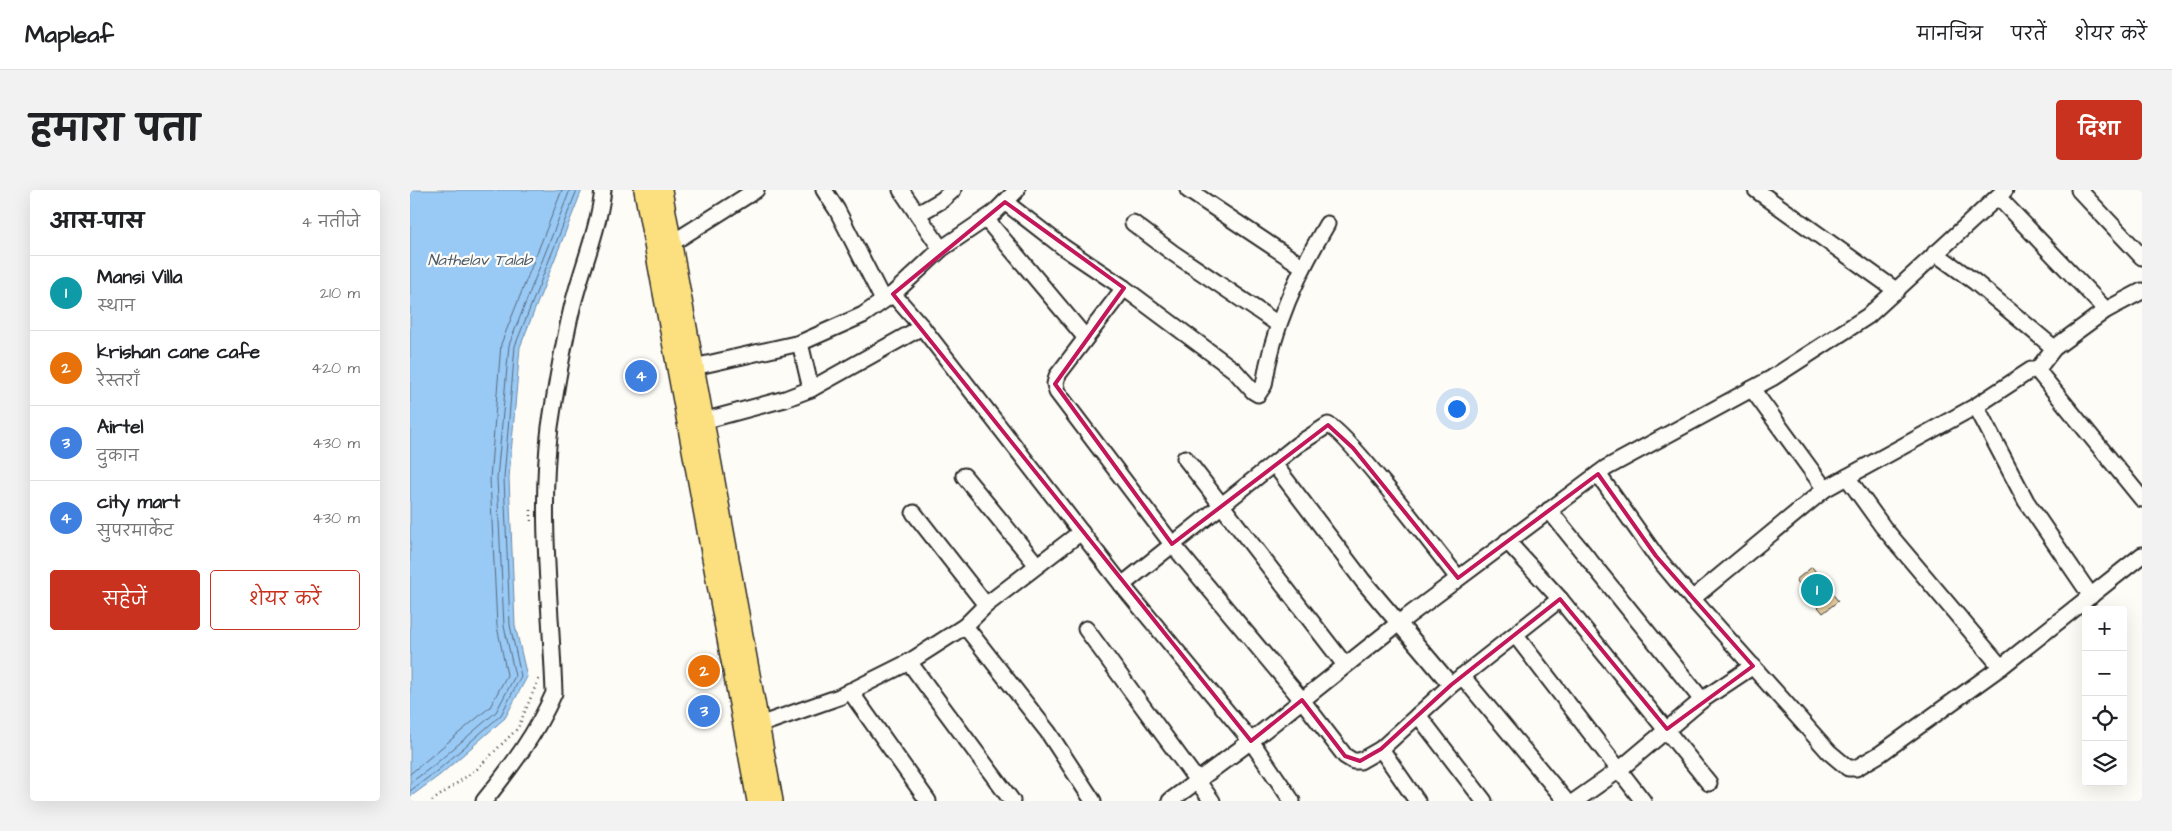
<!DOCTYPE html>
<html lang="hi">
<head>
<meta charset="utf-8">
<style>
  body { margin:0; font-family:"Architects Daughter","Playpen Sans Deva",sans-serif; background:#f2f2f2; color:#202124 }
  .controls { position:absolute; right:15px; bottom:15px; display:grid; overflow:hidden; border-radius:5px; box-shadow:0 5px 20px #0002 }
  .controls button { width:45px; height:45px; display:grid; place-items:center; padding:0; border:0; border-bottom:1px solid #e0e0e0; background:#fff; color:#202124; font:25px sans-serif }
  .you { position:absolute; left:1046px; top:218px; width:18px; height:18px; margin:-12px; border:4px solid #fff; border-radius:50%; background:#1a73e8; box-shadow:0 0 0 8px #1a73e833 }
  .badge { display:grid; place-items:center; width:32px; height:32px; border-radius:50%; background:#c8321e; color:#fff; font-size:16px; font-weight:700 }
  .pin { position:absolute; translate:-50% -50%; border:2px solid #fff; box-shadow:0 1px 5px #0006 }
  .list { margin:0; padding:0; list-style:none }
  h2 { display:flex; justify-content:space-between; align-items:center; height:65px; margin:0; padding:0 20px; font-size:21px }
  h2 small { font-size:16px; font-weight:400; color:#757577 }
  .list li { display:grid; grid-template-columns:32px 1fr auto; gap:15px; align-items:center; box-sizing:border-box; height:75px; padding:0 20px; border-top:1px solid #e0e0e0 }
  .list b { display:block; font-size:19px; white-space:nowrap }
  .list p { margin:0; font-size:16px; white-space:nowrap; color:#757577 }
  .list em { font-size:16px; font-style:normal; color:#757577 }
  .actions { display:flex; gap:10px; padding:15px 20px }
  .actions a { flex:1; padding:11px 0; border:1px solid #c8321e; border-radius:5px; text-align:center; font-size:18px; color:#c8321e }
  .actions .main { background:#c8321e; color:#fff }
  .icon { flex:none; width:28px; height:28px; fill:none; stroke:currentColor; stroke-width:2; stroke-linecap:round; stroke-linejoin:round }
  .map { position:relative; flex:none; width:1732px; height:611px; overflow:hidden; border-radius:5px }
  header { display:flex; align-items:center; gap:30px; box-sizing:border-box; height:70px; padding:0 25px; background:#fff; border-bottom:1px solid #e0e0e0 }
  header strong { font-size:24px }
  nav { display:flex; gap:28px; margin-inline-start:auto; font-size:18px }
  .intro { display:flex; align-items:center; justify-content:space-between; box-sizing:border-box; height:120px; padding:0 30px }
  h1 { margin:0; font-size:35px }
  .button { padding:12px 22px; border-radius:5px; background:#c8321e; color:#fff; font-size:18px; font-weight:700 }
  main { display:flex; gap:30px; padding:0 30px }
  aside { flex:1; background:#fff; border-radius:5px; box-shadow:0 5px 20px #0002 }
  .map>svg:first-child { display:block }
</style>
</head>
<body>
<header>
<strong>Mapleaf</strong>
<nav><a>मानचित्र</a><a>परतें</a><a>शेयर करें</a></nav>
</header>
<div class="intro"><h1>हमारा पता</h1><a class="button">दिशा</a></div>
<main>
<aside>
<h2>आस-पास<small>4 नतीजे</small></h2>
<ul class="list">
<li><span class="badge" style="background:#0f9aa8">1</span><div><b>Mansi Villa</b><p>स्थान</p></div><em>210 m</em></li>
<li><span class="badge" style="background:#e8710a">2</span><div><b>krishan cane cafe</b><p>रेस्तराँ</p></div><em>420 m</em></li>
<li><span class="badge" style="background:#3f7fe0">3</span><div><b>Airtel</b><p>दुकान</p></div><em>430 m</em></li>
<li><span class="badge" style="background:#3f7fe0">4</span><div><b>city mart</b><p>सुपरमार्केट</p></div><em>430 m</em></li>
</ul>
<div class="actions"><a class="main">सहेजें</a><a>शेयर करें</a></div>
</aside>
<div class="map">
<svg width="1732" height="611" viewBox="0 0 1732 611">
  <rect width="100%" height="100%" fill="#fdfcf7"/>
  <filter id="ink" filterUnits="userSpaceOnUse"><feTurbulence type="fractalNoise" baseFrequency=".02" numOctaves="2"/><feDisplacementMap in="SourceGraphic" scale="10" xChannelSelector="R" yChannelSelector="G"/><feConvolveMatrix kernelMatrix="1 2 1 2 8 2 1 2 1" color-interpolation-filters="sRGB"/></filter>
  <g filter="url(#ink)">
    <!-- water -->
    <path fill="#99c9f5" stroke="#6d8aa4" d="M0 0H172L110 157 99 288 105 435 117 487 95 528 30 585 0 607Z"/>
    <g fill="none" stroke-linecap="round" stroke-linejoin="round">
      <!-- shore -->
      <g stroke="#576a7c" stroke-width="1">
        <path d="M0 584 80 517 97 485 87 436 80 289 91 154 152 0"/>
        <path d="M0 593 23 576 86 522 105 486 94 436 87 289 99 155 160 0"/>
        <path d="M0 601 27 581 91 525 111 486 100 435 94 288 105 156 167 0"/>
      </g>
    </g>
    <!-- building -->
    <path fill="#e9cf9f" stroke="#2b2b2b" d="M1402 377 1428 411 1413 423 1386 390Z"/>
    <g fill="none" stroke-linecap="round" stroke-linejoin="round">
      <!-- minor casing -->
      <g stroke="#2b2b2b" stroke-width="19">
        <g id="minor">
          <path d="M414 0 427 20 473 110"/>
          <path d="M491 0 531 59"/>
          <path d="M778 0 892 76"/>
          <path d="M1346 0 1487 101"/>
          <path d="M1669 0 1732 67"/>
          <path d="M1588 7 1696 120"/>
          <path d="M595 12 653 57 714 98 824 180 843 201 848 204 854 195C863 136 887 85 917 34"/>
          <path d="M508 24 532 10 543 0"/>
          <path d="M576 29 675 147"/>
          <path d="M723 33 763 63 868 134"/>
          <path d="M254 58 346 0"/>
          <path d="M1525 63 1565 92 1644 158"/>
          <path d="M714 98 647 186 645 194 647 202 762 354 892 510 935 566 943 571H950L971 559 1041 495 1150 409"/>
          <path d="M512 137 712 395 841 551 882 611"/>
          <path d="M390 153 401 199"/>
          <path d="M284 177 390 153 453 125 483 104 531 59 584 23 607 0"/>
          <path d="M1627 180 1732 309"/>
          <path d="M1342 199 1415 299"/>
          <path d="M1566 216 1616 311 1681 406"/>
          <path d="M293 231 375 209 401 199 512 137 483 104"/>
          <path d="M775 268 935 475"/>
          <path d="M864 274 953 391 1041 495"/>
          <path d="M1188 284 1246 366 1271 396 1419 562 1438 578H1446L1470 564 1591 477 1732 365"/>
          <path d="M554 286 627 375"/>
          <path d="M1437 287 1473 337 1591 477"/>
          <path d="M1139 320 1292 510"/>
          <path d="M504 323 576 415"/>
          <path d="M1097 351 1150 409 1299 593"/>
          <path d="M712 395 887 255 918 235C935 240 1030 365 1048 388"/>
          <path d="M1282 409 1415 299 1566 216 1621 180H1627L1644 158 1696 120 1732 101"/>
          <path d="M555 436 638 542 683 611"/>
          <path d="M676 439 802 611"/>
          <path d="M1106 446 1233 611"/>
          <path d="M499 472 602 611"/>
          <path d="M1052 486 1156 611"/>
          <path d="M440 501 518 611"/>
          <path d="M1008 525 1074 611"/>
          <path d="M349 535 429 507 499 472 555 436 576 415 671 342"/>
          <path d="M971 559 1007 611"/>
          <path d="M74 611C102 576 126 544 144 503 141 415 129 325 140 237 146 197 153 156 162 118 172 77 188 42 193 0"/>
          <path d="M760 611 841 551 990 432 1196 278 1362 188 1458 126 1595 0"/>
          <path d="M1165 611 1209 580 1292 510 1343 476"/>
        </g>
      </g>
      <!-- major casing -->
      <g stroke="#2b2b2b" stroke-width="22">
        <g id="major">
          <path d="M234 0 347 611"/>
          <path d="M252 0 363 611"/>
        </g>
      </g>
      <!-- path -->
      <g stroke="#2b2b2b" stroke-width="2.5" stroke-dasharray="1 4" stroke-linecap="butt">
        <path d="M121 331V316"/>
        <path d="M22 611 67 579 108 538 129 488"/>
      </g>
      <!-- minor -->
      <use href="#minor" stroke="#fdfcf7" stroke-width="15"/>
      <!-- major -->
      <use href="#major" stroke="#fce080" stroke-width="19"/>
    </g>
  </g>
  <!-- marked area -->
  <path fill="none" stroke="#c2185b" stroke-width="4" stroke-linejoin="round" d="M595 12 714 98 645 194 762 354 918 235 943 258 1048 388 1188 284 1246 366 1343 476 1257 539 1150 409 1041 495 971 559 950 571 935 566 892 510 841 551 483 104Z"/>
  <g text-anchor="middle" stroke-width="4.5" stroke-linejoin="round" paint-order="stroke">
    <!-- water labels -->
    <g font-size="16" font-style="italic" fill="#4c5a68" stroke="#fdfcf7">
      <text x="70" y="75">Nathelav Talab</text>
    </g>
  </g>
</svg>
<div class="controls">
<button>+</button>
<button>−</button>
<button><svg class="icon" aria-label="locate" viewBox="0 0 24 24"><circle cx="12" cy="12" r="6"/><path d="M12 2v4M12 18v4M2 12h4M18 12h4"/></svg></button>
<button><svg class="icon" aria-label="layers" viewBox="0 0 24 24"><path d="M12 4l9 5-9 5-9-5zM3 14l9 5 9-5"/></svg></button>
</div>
<div class="you"></div>
<div class="pin badge" style="left:1407px;top:400px;background:#0f9aa8">1</div>
<div class="pin badge" style="left:294px;top:481px;background:#e8710a">2</div>
<div class="pin badge" style="left:294px;top:521px;background:#3f7fe0">3</div>
<div class="pin badge" style="left:231px;top:186px;background:#3f7fe0">4</div>
</div>
</main>
</body>
</html>
